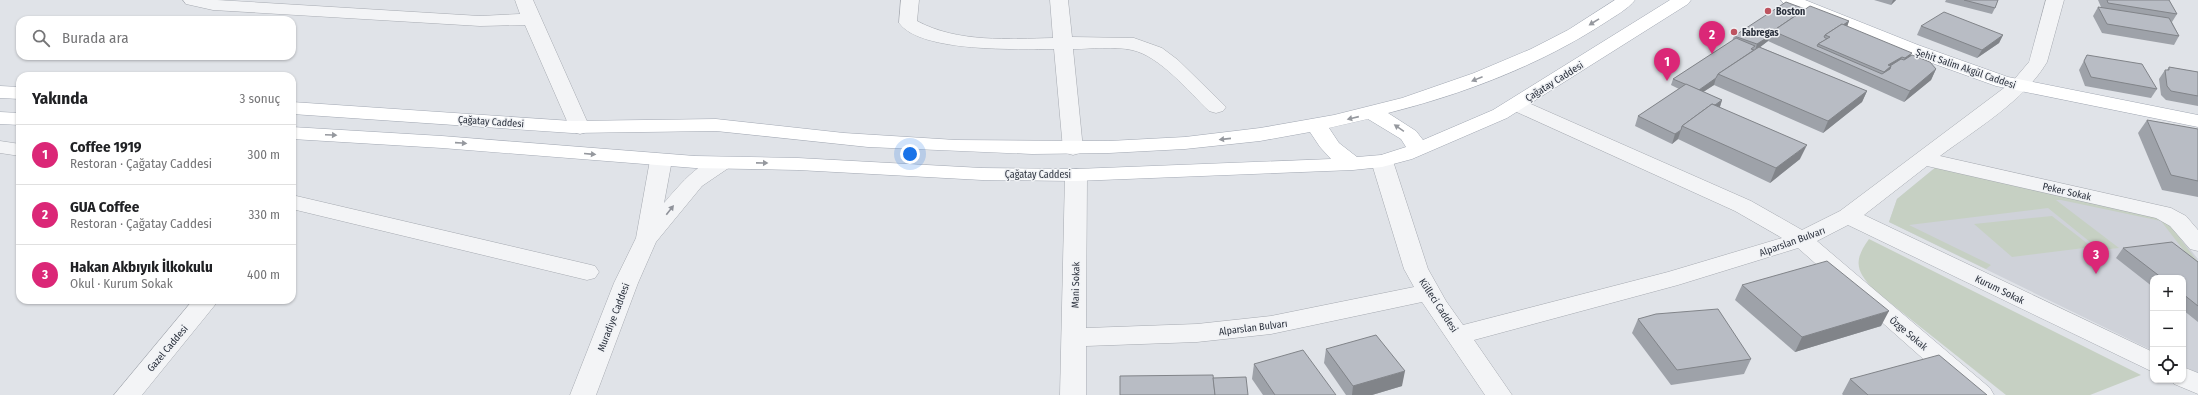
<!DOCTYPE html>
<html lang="tr">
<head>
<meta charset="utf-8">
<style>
  body { margin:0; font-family:"Fira Sans Condensed",sans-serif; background:#f6f6f6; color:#202124 }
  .controls { position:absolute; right:12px; bottom:12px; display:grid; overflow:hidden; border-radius:8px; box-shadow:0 1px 3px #0004 }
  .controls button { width:36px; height:36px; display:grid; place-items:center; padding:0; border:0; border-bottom:1px solid #e0e0e0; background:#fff; color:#202124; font:20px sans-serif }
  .you { position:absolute; left:910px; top:154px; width:14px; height:14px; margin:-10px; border:3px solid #fff; border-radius:50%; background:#1a73e8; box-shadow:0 0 0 6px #1a73e833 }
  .badge { display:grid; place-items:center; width:26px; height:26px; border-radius:50%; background:#db2777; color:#fff; font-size:13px; font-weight:700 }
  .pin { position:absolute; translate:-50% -33px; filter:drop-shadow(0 1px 2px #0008) }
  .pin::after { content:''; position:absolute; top:21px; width:14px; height:12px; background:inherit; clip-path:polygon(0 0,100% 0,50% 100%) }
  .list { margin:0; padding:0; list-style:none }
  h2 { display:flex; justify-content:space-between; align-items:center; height:52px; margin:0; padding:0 16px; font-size:17px }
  h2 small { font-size:13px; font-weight:400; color:#757577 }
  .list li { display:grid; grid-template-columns:26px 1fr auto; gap:12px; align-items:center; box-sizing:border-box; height:60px; padding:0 16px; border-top:1px solid #e0e0e0 }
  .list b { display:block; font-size:15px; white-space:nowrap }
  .list p { margin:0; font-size:13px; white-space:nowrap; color:#757577 }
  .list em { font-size:13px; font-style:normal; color:#757577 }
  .icon { flex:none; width:22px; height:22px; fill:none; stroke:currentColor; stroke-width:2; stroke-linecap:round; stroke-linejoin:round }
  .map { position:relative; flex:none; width:2198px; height:395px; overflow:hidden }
  .search { position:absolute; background:#fff; box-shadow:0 1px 3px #0004; left:16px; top:16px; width:280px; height:44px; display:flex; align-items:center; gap:10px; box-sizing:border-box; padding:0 14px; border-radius:12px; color:#757577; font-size:15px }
  .panel { position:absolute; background:#fff; box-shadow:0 1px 3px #0004; left:16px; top:72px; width:280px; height:232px; border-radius:12px }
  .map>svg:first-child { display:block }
</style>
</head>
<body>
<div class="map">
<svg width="2198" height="395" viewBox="0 0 2198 395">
  <rect width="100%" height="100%" fill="#e0e3e8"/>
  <!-- built -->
  <path fill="#cfd2d9" d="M1936 167 2164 217 2198 259V373L2183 366V278H2153V351L1889 222 1897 199Z"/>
  <!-- green -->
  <g fill="#c6d0c3">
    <path d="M1936 167 2164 217 2198 262 2195 265 2161 221 2061 200H2056L2119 248 2100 250 2048 208 1909 225 1991 265 1986 269 1889 222 1897 199Z"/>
    <path d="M2052 216 2092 247 2012 257 1974 224Z"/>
    <path d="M1869 239 2141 375 2090 395H2006L1874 290C1856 271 1853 261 1869 239Z"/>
  </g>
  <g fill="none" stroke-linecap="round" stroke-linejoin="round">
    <!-- minor casing -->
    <g stroke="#a6aab1" stroke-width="1">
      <g id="minor">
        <path d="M183 0H217L480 16 520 14 515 0H533L590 128 587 132 580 134 573 132 570 128 525 25 480 26 213 10 186 4Z"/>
        <path d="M901 0H919L917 21C958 43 1009 39 1053 38L1050 0H1068L1072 37 1134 38 1162 48 1178 60 1226 107 1223 111 1216 113 1209 111C1189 92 1160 56 1132 50 1115 46 1090 49 1073 49L1083 149 1080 153 1073 155 1066 153 1063 149 1054 49C1020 49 920 53 899 23Z"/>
        <path d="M2046 0H2064L2047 62C2024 101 1976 129 1940 156L2171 208 2186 216 2198 230V251L2190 249 2170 226 2156 218 1927 166 1864 215 2153 352V372L1848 225 1817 241 1990 388 1994 395H1964L1798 248 1678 285 1474 340 1512 395H1485L1422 302 1271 334 1197 342 1086 346V395H1060L1065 175 1068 170 1076 169 1084 170 1087 175 1086 328 1197 324 1271 316 1414 287 1404 269 1371 161 1375 157 1382 155 1389 157 1393 161 1428 269 1446 301 1463 325 1668 272 1782 238 1735 211 1510 109 1507 105 1510 101 1517 99 1524 101 1751 201 1802 230 1840 211 2012 82 2029 62Z"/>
        <path d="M0 141 20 144V156L0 153Z"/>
        <path d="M661 154 668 156 672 160 664 203C679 186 705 152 730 159L734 163 730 167 702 186 656 242 638 283 596 395H570L614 283 636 238 650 160 654 156Z"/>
        <path d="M292 195 587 264 595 266 599 272 595 278 587 280 292 209Z"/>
        <path d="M193 300H219L142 395H114Z"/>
        <path d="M2183 367 2198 373V394L2174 384 2172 380H2183Z"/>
      </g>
    </g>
    <!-- major casing -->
    <g stroke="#a1a7b2" stroke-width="1">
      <g id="major">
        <path d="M1615 0H1635C1628 9 1615 16 1606 22 1540 65 1464 94 1388 113L1416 131 1423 140 1493 110 1670 0H1691L1688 4 1507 118 1412 159 1382 167 1353 170 1076 181 982 180 798 170 695 168 442 148 292 139V127L442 136 695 156 798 158 982 168 1076 169 1331 159 1320 147 1310 132 1260 141 1185 149 1109 153 1032 154 868 147 716 131 572 133 292 114V102L572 121 716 119 844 133 956 140 1109 141 1185 137 1260 128 1334 115 1402 98 1474 73 1531 49 1568 30ZM1368 119 1401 139 1406 147 1381 155 1357 157 1339 143 1329 128Z"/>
        <path d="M1781 0H1805L1918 45 2008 77 2198 115V127L1996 86 1904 53 1784 4Z"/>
        <path d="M0 86 20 87V99L0 98Z"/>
        <path d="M0 112 20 113V125L0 124Z"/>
      </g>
    </g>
    <!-- minor -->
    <use href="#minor" fill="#f3f4f6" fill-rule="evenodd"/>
    <!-- major -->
    <use href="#major" fill="#fff" fill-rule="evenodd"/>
  </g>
  <!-- wall -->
  <g fill="#9ea2a9">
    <path d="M1874 0H1896L1891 5Z"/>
    <path d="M1946 0H1998L1995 8 1992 14 1945 2Z"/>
    <path d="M2098 0H2169L2177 14 2172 22 2179 36 2174 45 2102 33 2093 16 2098 7H2101Z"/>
    <path d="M1805 9 1849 21 1847 27 1911 55 1936 69 1931 80 1904 102 1768 41 1760 47 1867 91 1862 102 1823 133 1714 85 1703 92 1722 100 1720 107 1800 159 1770 183 1678 139 1672 144 1635 126 1638 116 1679 89 1671 85 1673 79 1732 41 1734 36Z"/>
    <path d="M1921 26 2003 35 1999 43 1977 58 1917 35Z"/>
    <path d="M2087 55 2157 89 2151 98 2085 86 2079 70Z"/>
    <path d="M2169 67 2198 72V106L2166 100 2161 95 2159 79 2165 70H2167Z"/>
    <path d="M2147 120 2198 129V197L2162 190 2138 133Z"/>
    <path d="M2123 248 2198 262V322L2183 310V278H2153V287L2116 258Z"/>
    <path d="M1742 285 1881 326 1795 352 1735 300Z"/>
    <path d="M1638 319 1751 359 1744 374 1671 385 1632 333Z"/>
    <path d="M1326 349 1402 386 1372 395H1346L1324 363Z"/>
    <path d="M1254 364 1336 395H1263L1252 379Z"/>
    <path d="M1850 379 1987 395H1843L1842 394Z"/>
  </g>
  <!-- shaded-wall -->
  <g fill="#818489">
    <path d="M1893 0H1896L1891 5Z"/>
    <path d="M1849 21 1845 32 1826 35Z"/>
    <path d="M1771 35 1768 41 1755 51 1757 44Z"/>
    <path d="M2003 35 1999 43 1977 58 1982 50Z"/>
    <path d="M1912 53 1906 66 1898 71 1905 58Z"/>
    <path d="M1902 57 1895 70 1880 78 1884 72 1888 65Z"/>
    <path d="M1936 69 1931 80 1904 102 1910 91Z"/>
    <path d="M1716 78 1714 85 1697 96 1699 90Z"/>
    <path d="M1867 91 1862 102 1823 133 1828 121Z"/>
    <path d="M1722 100 1719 109 1685 127Z"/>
    <path d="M1681 130 1678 139 1672 144 1675 134Z"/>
    <path d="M1807 145 1800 159 1770 183 1776 168Z"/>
    <path d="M1889 311 1881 326 1795 352 1802 337Z"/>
    <path d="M1405 371 1402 386 1372 395H1352L1353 386Z"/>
  </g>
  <!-- building -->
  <g fill="#b8bcc4" stroke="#818489">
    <path d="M1964 0H1998L1995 8Z"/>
    <path d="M2107 0H2169L2177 14 2108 3Z"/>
    <path d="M1786 2 1805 9 1773 31 1771 35 1757 44 1734 36Z"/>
    <path d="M1810 6 1849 21 1843 25 1842 24 1825 35 1824 37 1827 39 1818 44 1817 46 1882 74 1890 69 1891 66H1890L1901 59 1904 60 1912 55 1930 62 1936 69 1910 91 1773 31Z"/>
    <path d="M2098 7 2169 18 2179 36 2107 24Z"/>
    <path d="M1944 12 2003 35 1982 50 1921 26Z"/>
    <path d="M1842 24 1912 53 1905 58 1902 57 1888 65 1891 66 1884 72 1818 44 1830 37 1825 35Z"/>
    <path d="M1736 38 1755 46 1751 49 1754 50 1718 74 1716 78 1699 90 1673 79Z"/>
    <path d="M1759 47 1867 91 1828 121 1718 74Z"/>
    <path d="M2087 55 2142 64 2157 89 2091 77 2084 61Z"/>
    <path d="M2169 67 2198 72V96L2171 91 2167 86 2165 70H2169Z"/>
    <path d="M1686 84 1722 100 1715 105 1712 104 1682 126 1681 130 1675 134 1638 116Z"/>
    <path d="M1712 104 1807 145 1776 168 1682 126Z"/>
    <path d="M2147 120 2198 129V181L2171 175Z"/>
    <path d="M2172 242 2198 262V306L2183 294V278H2162L2123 248Z"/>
    <path d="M1827 261 1889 311 1802 337 1742 285Z"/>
    <path d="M1718 309 1751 359 1677 370 1638 319 1656 314Z"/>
    <path d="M1376 335 1405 371 1353 386 1326 349Z"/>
    <path d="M1303 350 1336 395H1275L1254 364Z"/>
    <path d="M1939 355 1987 395H1868L1850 379Z"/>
    <path d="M1213 375 1215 395H1120V376Z"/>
    <path d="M1246 377 1248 395H1215L1213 378Z"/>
  </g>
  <!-- one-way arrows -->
  <defs><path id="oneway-solid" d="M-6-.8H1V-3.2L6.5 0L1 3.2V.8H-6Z"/></defs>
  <g fill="#95989e">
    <use href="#oneway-solid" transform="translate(1594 22) rotate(148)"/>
    <use href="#oneway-solid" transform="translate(1477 79) rotate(158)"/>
    <use href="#oneway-solid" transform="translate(1353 118) rotate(167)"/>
    <use href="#oneway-solid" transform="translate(1399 128) rotate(-145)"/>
    <use href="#oneway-solid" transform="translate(331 135) rotate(3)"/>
    <use href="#oneway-solid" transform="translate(1225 139) rotate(174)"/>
    <use href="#oneway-solid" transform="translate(461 143) rotate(4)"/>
    <use href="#oneway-solid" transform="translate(590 154) rotate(5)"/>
    <use href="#oneway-solid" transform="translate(762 163) rotate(1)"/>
  </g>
  <use fill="#8f929a" href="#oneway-solid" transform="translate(670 210) rotate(-52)"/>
  <!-- markers -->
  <g fill="#be5460" stroke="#f0f2f5" stroke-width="1.5">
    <circle cx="1768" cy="11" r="4"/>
    <circle cx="1734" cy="32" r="4"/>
  </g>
  <g text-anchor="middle" stroke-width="3" stroke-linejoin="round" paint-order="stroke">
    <!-- poi labels -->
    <g font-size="10" font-weight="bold" fill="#2b313d" stroke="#f0f2f5" text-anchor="start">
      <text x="1776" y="15">Boston</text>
      <text x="1742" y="36">Fabregas</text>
    </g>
    <!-- street labels -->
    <g font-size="10" fill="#2b313d" stroke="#f0f2f5">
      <text transform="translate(1966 68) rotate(19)" y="4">Şehit Salim Akgül Caddesi</text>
      <text transform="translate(1554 81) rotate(-32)" y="4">Çağatay Caddesi</text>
      <text transform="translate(491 121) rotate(4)" y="4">Çağatay Caddesi</text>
      <text x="1038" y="178">Çağatay Caddesi</text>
      <text transform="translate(2067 191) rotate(13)" y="4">Peker Sokak</text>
      <text transform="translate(1792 241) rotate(-20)" y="4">Alparslan Bulvarı</text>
      <text transform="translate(1075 285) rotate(-89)" y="4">Mani Sokak</text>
      <text transform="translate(2000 289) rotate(26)" y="4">Kurum Sokak</text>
      <text transform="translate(1439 305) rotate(57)" y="4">Külleci Caddesi</text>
      <text transform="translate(613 317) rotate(-69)" y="4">Muradiye Caddesi</text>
      <text transform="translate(1253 327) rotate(-7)" y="4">Alparslan Bulvarı</text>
      <text transform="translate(1909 333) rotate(40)" y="4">Özge Sokak</text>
      <text transform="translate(167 348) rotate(-50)" y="4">Gazel Caddesi</text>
    </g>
  </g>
</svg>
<div class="controls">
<button>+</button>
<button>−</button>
<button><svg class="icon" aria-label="locate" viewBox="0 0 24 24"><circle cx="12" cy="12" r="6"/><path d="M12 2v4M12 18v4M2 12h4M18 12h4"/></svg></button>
</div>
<div class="you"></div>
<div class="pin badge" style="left:1667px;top:81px">1</div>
<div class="pin badge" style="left:1712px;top:54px">2</div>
<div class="pin badge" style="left:2096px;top:274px">3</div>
<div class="search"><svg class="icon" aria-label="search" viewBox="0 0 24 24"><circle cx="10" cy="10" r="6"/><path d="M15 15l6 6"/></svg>Burada ara</div>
<section class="panel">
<h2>Yakında<small>3 sonuç</small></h2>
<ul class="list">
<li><span class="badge">1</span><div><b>Coffee 1919</b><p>Restoran · Çağatay Caddesi</p></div><em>300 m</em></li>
<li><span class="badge">2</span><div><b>GUA Coffee</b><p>Restoran · Çağatay Caddesi</p></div><em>330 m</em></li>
<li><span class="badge">3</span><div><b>Hakan Akbıyık İlkokulu</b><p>Okul · Kurum Sokak</p></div><em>400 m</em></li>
</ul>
</section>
</div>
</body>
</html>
